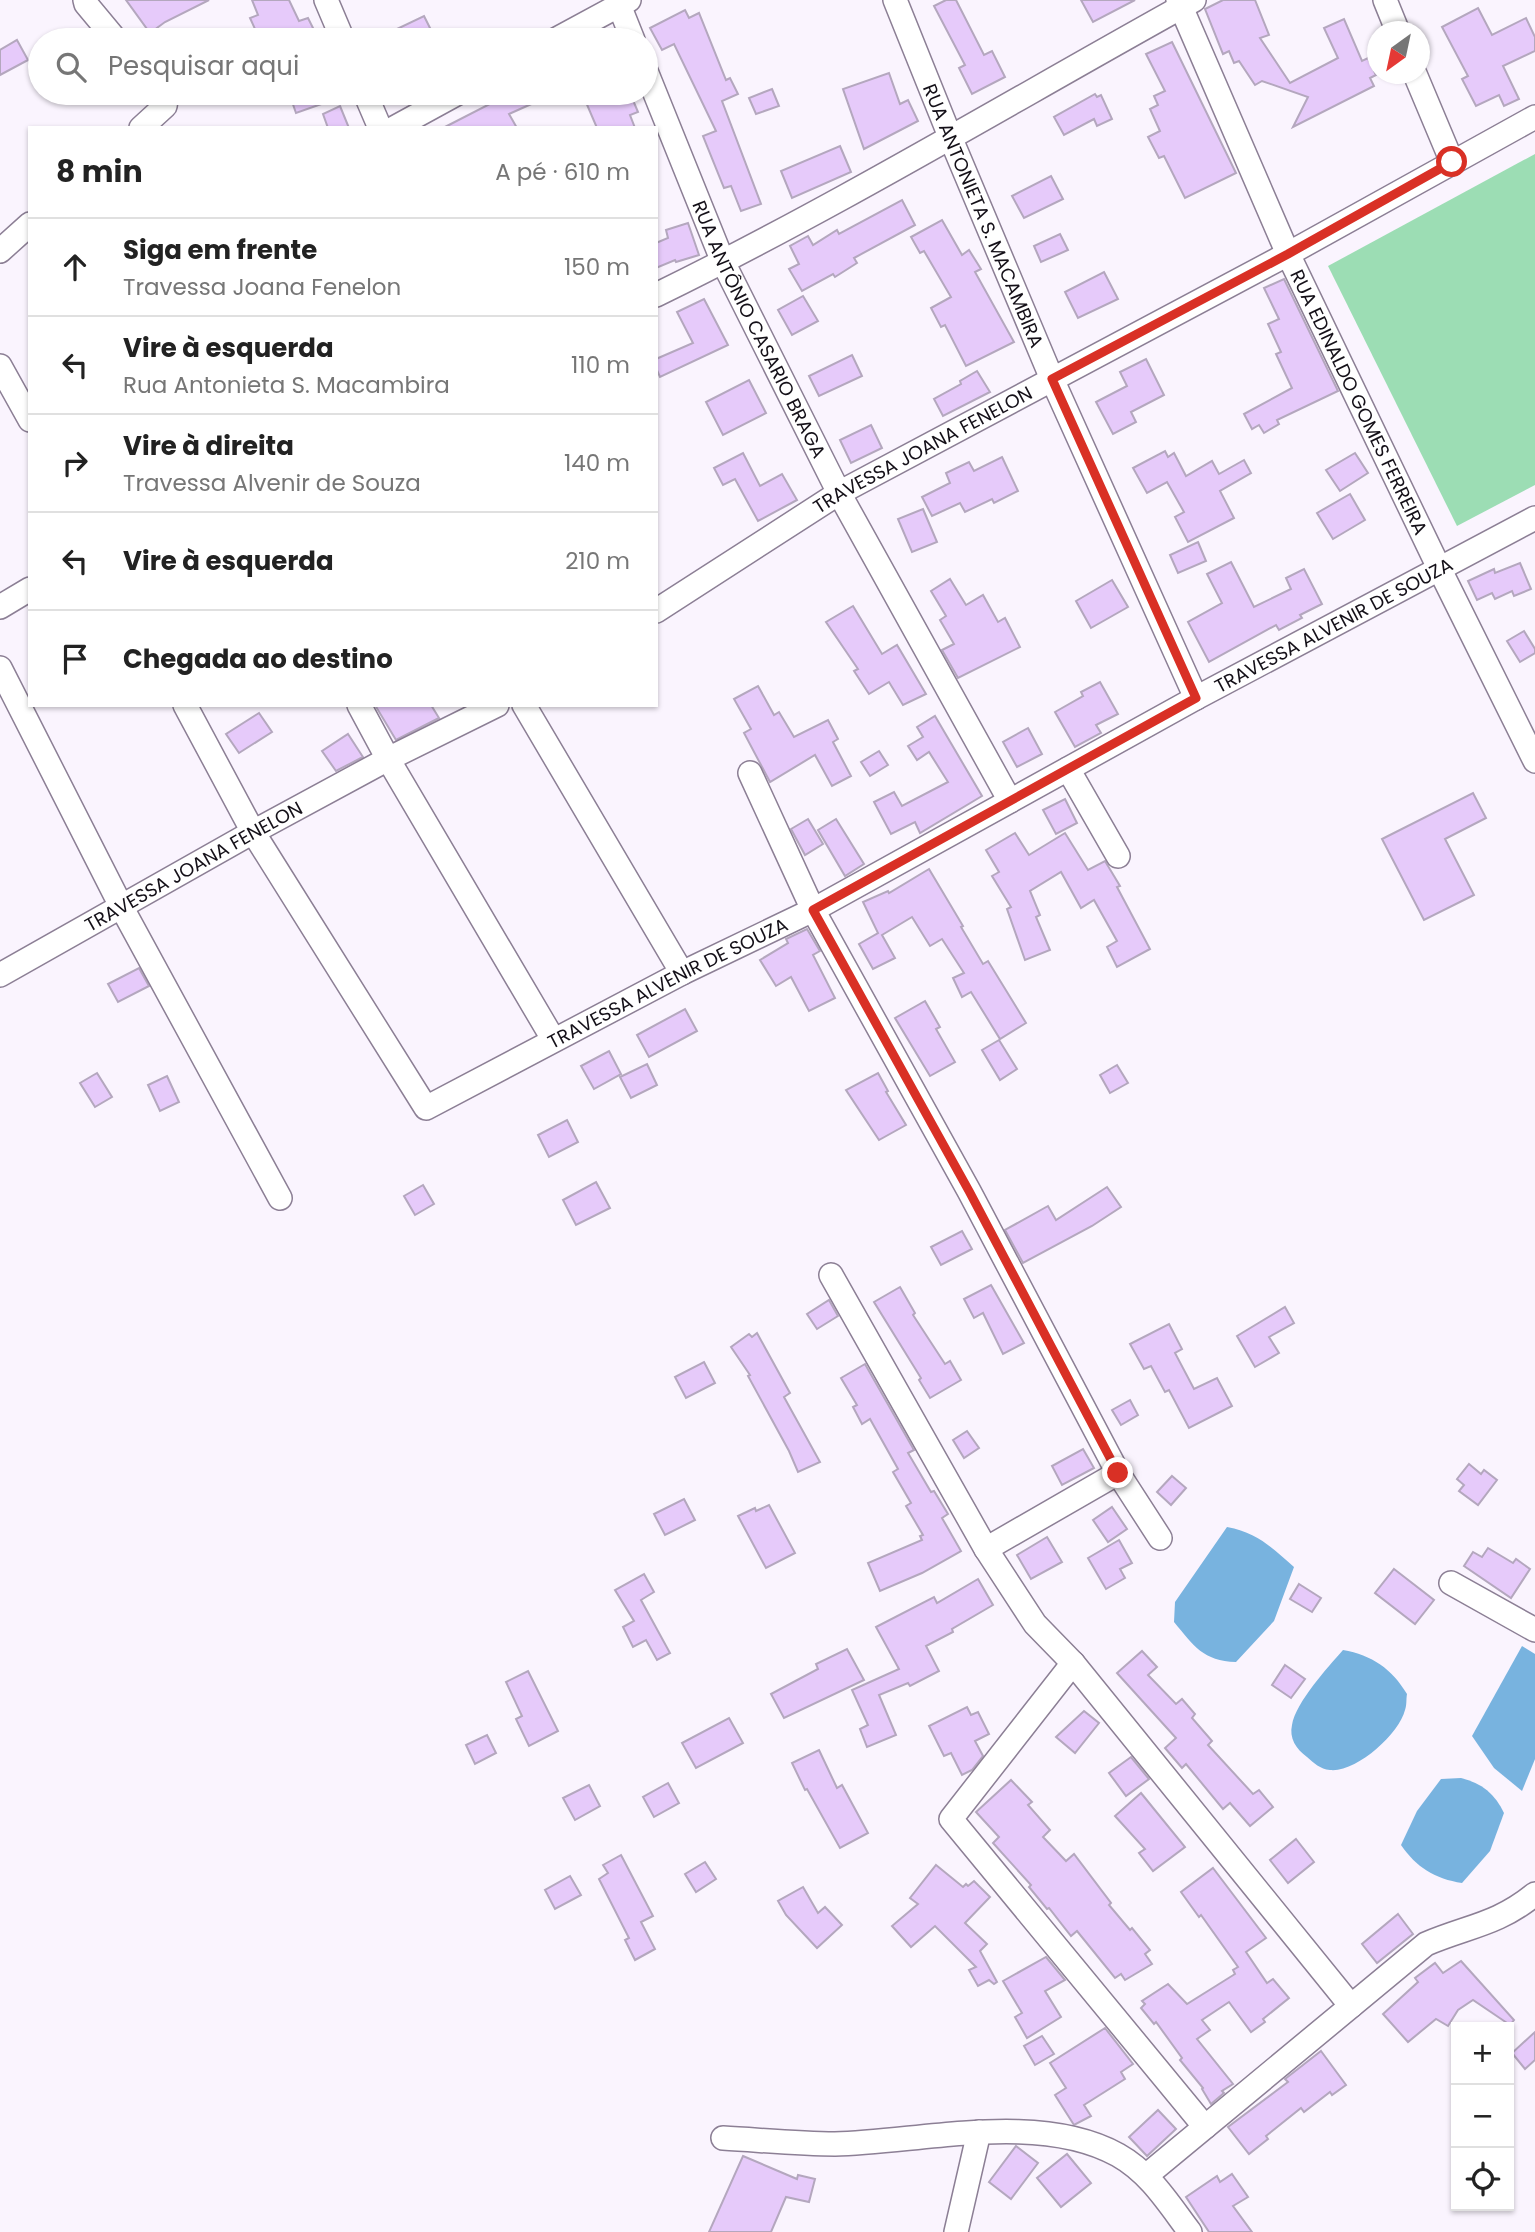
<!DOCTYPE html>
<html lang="pt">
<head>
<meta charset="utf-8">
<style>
  body { margin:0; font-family:Poppins,sans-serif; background:#f6f6f6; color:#222 }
  .controls { position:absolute; right:21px; bottom:21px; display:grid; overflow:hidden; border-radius:0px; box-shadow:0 2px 5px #0004 }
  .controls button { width:63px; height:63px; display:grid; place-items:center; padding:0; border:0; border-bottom:2px solid #e0e0e0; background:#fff; color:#222; font:35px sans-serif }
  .compass { position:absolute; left:1367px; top:21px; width:63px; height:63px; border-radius:50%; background:#fff; box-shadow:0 2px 5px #0004; rotate:213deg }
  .stop { position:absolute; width:21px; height:21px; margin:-16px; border:5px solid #d93025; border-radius:50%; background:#fff }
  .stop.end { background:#d93025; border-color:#fff; box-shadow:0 2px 7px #0008 }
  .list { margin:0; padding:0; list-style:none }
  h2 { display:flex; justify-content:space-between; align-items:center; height:91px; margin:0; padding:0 28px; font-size:30px }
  h2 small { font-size:23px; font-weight:400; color:#767676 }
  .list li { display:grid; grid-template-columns:46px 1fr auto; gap:21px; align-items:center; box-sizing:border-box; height:98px; padding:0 28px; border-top:2px solid #e0e0e0 }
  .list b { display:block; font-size:26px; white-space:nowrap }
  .list p { margin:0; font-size:23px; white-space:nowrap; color:#767676 }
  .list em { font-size:23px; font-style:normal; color:#767676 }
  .icon { flex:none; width:38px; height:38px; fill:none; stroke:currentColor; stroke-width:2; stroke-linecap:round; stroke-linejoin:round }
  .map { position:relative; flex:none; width:1535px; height:2232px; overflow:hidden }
  .search { position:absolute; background:#fff; box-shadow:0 2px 5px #0004; left:28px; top:28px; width:630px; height:77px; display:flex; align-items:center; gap:18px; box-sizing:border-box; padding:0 24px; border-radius:38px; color:#767676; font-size:26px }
  .panel { position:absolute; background:#fff; box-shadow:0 2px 5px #0004; left:28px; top:126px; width:630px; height:581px; border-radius:0px }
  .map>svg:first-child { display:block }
</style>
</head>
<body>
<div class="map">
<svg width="1535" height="2232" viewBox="0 0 1535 2232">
  <rect width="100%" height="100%" fill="#faf4fe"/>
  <!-- green -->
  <path fill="#9cddb4" d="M1535 154V485L1457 526 1328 266Z"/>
  <!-- water -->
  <g fill="#78b3df">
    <path d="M1227 1527C1258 1533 1271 1547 1294 1567L1274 1621 1236 1662C1203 1661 1194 1646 1174 1622L1175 1602Z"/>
    <path d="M1522 1646 1535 1654V1759L1522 1791 1494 1768 1472 1736Z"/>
    <path d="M1343 1650C1372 1655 1392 1669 1407 1694 1406 1699 1407 1705 1405 1710 1399 1734 1356 1773 1330 1770 1320 1769 1314 1763 1307 1757 1296 1749 1289 1738 1292 1725 1296 1702 1328 1667 1343 1650Z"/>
    <path d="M1461 1778C1482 1783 1495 1794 1504 1813L1490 1851 1462 1883C1435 1879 1416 1867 1401 1845L1417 1811 1441 1779Z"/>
  </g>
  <!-- building -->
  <g fill="#e6cafa" stroke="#b4a7be" stroke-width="2">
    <path d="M126 0H209L165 22 150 33Z"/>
    <path d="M252 0H289L299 21 308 18 319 40H260L250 18 258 15Z"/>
    <path d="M946 0H956L984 55 992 51 1005 77 972 94 959 68 965 65 934 6Z"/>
    <path d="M1081 0H1135L1093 22Z"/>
    <path d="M1223 0H1255L1269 35 1260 38 1290 83 1338 58 1324 28 1344 19 1362 61 1368 58 1376 75 1370 78 1374 86 1293 127 1308 97 1262 81 1255 85 1239 61 1234 63 1229 51 1223 54 1205 9Z"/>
    <path d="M1478 8 1492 35 1526 18 1535 37V51L1503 66 1519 99 1504 106 1499 95 1476 106 1462 79 1468 76 1442 27Z"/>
    <path d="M685 10 689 18 699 13 726 80 730 78 738 94 722 101 761 204 741 211 731 186 724 188 703 136 716 131 674 44 662 50 650 28Z"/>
    <path d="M424 16 436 40H374Z"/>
    <path d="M17 40 28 60 0 75V50Z"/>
    <path d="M1172 42 1236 173 1185 198 1164 156 1159 158 1148 137 1160 131 1150 109 1158 105 1154 96 1165 91 1146 54Z"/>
    <path d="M889 73 900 104 908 100 918 121 864 149 843 89Z"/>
    <path d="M772 89 779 106 756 114 749 98Z"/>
    <path d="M289 93H347V95L296 113Z"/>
    <path d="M511 93H556L509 114 517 128H443Z"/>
    <path d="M582 93H630L638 112 630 115 635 128H597Z"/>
    <path d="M1095 94 1097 97 1101 95 1112 119 1097 126 1094 119 1064 135 1054 117Z"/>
    <path d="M340 106 349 128H328L323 114Z"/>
    <path d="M840 146 851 172 792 198 781 171Z"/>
    <path d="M1051 176 1063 199 1024 218 1012 196Z"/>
    <path d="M902 200 915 225 854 258 857 263 835 277 833 274 802 291 789 269 799 264 790 246 808 236 813 245 837 230 839 234Z"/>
    <path d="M942 220 962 255 969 250 981 269 975 272 1014 342 966 366 945 325 941 327 931 308 951 297 924 251 920 253 911 237Z"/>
    <path d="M688 223 699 255 676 262 675 260 656 268V243L668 238 666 230Z"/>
    <path d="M1060 234 1068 250 1041 262 1034 246Z"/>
    <path d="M1104 272 1118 299 1078 318 1065 292Z"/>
    <path d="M1284 279 1338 391 1277 420 1279 424 1264 433 1259 425 1252 429 1244 414 1292 388 1276 354 1281 352 1268 324 1279 319 1264 288Z"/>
    <path d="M803 296 818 321 792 335 778 310Z"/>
    <path d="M704 299 728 345 660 377 656 368V359L693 343 677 312Z"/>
    <path d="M852 355 862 376 819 396 809 376Z"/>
    <path d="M1146 359 1164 395 1131 412 1136 422 1113 434 1096 402 1127 386 1120 372Z"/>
    <path d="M977 371 990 392 943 416 934 399 961 384 960 381Z"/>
    <path d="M749 380 766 413 723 435 706 402Z"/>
    <path d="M871 425 882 448 851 463 840 440Z"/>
    <path d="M1165 451 1168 457 1174 453 1186 476 1212 461 1219 474 1244 460 1251 473 1220 491 1234 518 1188 542 1175 517 1184 512 1167 482 1147 493 1133 468Z"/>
    <path d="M743 453 760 486 782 474 797 500 758 521 735 479 723 485 714 468Z"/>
    <path d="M1355 453 1368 473 1340 491 1326 470Z"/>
    <path d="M1002 457 1018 491 994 503 992 499 965 512 960 503 932 516 922 497 950 483 946 473 969 462 974 471Z"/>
    <path d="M1350 494 1365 520 1333 539 1317 513Z"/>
    <path d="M923 509 937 542 912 552 898 519Z"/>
    <path d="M1198 542 1206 561 1178 573 1170 555Z"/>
    <path d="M1231 562 1254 607 1291 589 1286 578 1304 569 1322 604 1300 615 1302 618 1279 630 1276 625 1209 662 1188 622 1222 603 1207 574Z"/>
    <path d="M1520 563 1531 589 1514 596 1512 591 1495 599 1492 593 1477 600 1468 581 1494 569 1495 573Z"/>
    <path d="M950 579 966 605 983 595 998 622 1005 618 1020 647 958 678 942 650 954 644 940 620 946 616 931 591Z"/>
    <path d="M1112 580 1128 607 1091 628 1076 601Z"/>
    <path d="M853 606 882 654 897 645 926 694 903 705 889 682 869 694 854 671 858 669 826 622Z"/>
    <path d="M1524 631 1535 649V653L1520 662 1507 641Z"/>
    <path d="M1100 682 1118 714 1096 725 1101 733 1075 747 1055 712 1083 696 1081 692Z"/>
    <path d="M758 686 774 715 779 712 794 737 828 720 838 739 833 742 851 776 832 786 815 755 770 782 744 733 751 729 734 699Z"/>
    <path d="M375 705H431L439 718 396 740Z"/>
    <path d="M259 713 272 732 239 753 226 734Z"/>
    <path d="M935 716 982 796 920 833 915 822 891 834 874 802 894 792 902 806 948 782 929 752 917 760 908 746 923 737 917 727Z"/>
    <path d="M1028 728 1042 754 1017 767 1003 742Z"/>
    <path d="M348 734 363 757 336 771 322 751Z"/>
    <path d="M879 751 888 765 870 776 861 762Z"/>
    <path d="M1473 793 1486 818 1445 839 1474 895 1424 920 1382 839Z"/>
    <path d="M1065 799 1077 823 1056 834 1043 810Z"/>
    <path d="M808 819 823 844 805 855 791 829Z"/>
    <path d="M836 819 864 864 845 876 818 830Z"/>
    <path d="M1015 833 1029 855 1065 833 1088 870 1105 861 1120 886 1117 887 1150 949 1117 967 1107 947 1117 941 1094 900 1081 908 1061 872 1030 891 1040 915 1036 917 1050 950 1025 960 1007 909 1011 907 992 876 999 872 986 850Z"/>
    <path d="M929 869 963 926 961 927 983 964 988 961 1026 1023 1000 1039 971 992 962 997 953 978 964 973 942 939 930 946 912 917 882 935 895 958 873 969 859 944 878 933 863 902 888 891 889 893Z"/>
    <path d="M807 929 820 951 813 955 835 998 809 1011 791 977 776 986 760 960 788 943 786 939Z"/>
    <path d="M139 968 149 986 118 1002 108 984Z"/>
    <path d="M925 1001 940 1027 936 1029 955 1062 930 1076 895 1018Z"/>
    <path d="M685 1009 697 1031 649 1057 637 1035Z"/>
    <path d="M999 1040 1017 1069 1000 1080 982 1050Z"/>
    <path d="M609 1051 621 1074 594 1089 581 1066Z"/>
    <path d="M647 1064 657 1085 631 1098 620 1077Z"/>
    <path d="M1117 1065 1128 1083 1110 1093 1100 1075Z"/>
    <path d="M97 1073 112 1097 95 1107 80 1083Z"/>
    <path d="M878 1073 888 1091 886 1092 906 1125 879 1140 846 1090Z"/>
    <path d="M167 1076 179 1102 160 1111 148 1085Z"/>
    <path d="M567 1120 578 1142 549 1157 538 1135Z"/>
    <path d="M596 1182 610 1208 576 1225 563 1200Z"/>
    <path d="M423 1185 434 1204 415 1215 404 1196Z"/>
    <path d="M1107 1187 1121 1207 1092 1226 1023 1263 1005 1230 1048 1206 1056 1220Z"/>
    <path d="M962 1231 972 1249 941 1265 931 1247Z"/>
    <path d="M991 1285 1024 1343 1003 1354 983 1313 974 1318 964 1299Z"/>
    <path d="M900 1287 915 1313 913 1315 945 1364 950 1361 961 1380 930 1398 919 1380 921 1378 874 1302Z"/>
    <path d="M829 1300 838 1316 817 1329 807 1314Z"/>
    <path d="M1285 1307 1294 1323 1269 1337 1279 1353 1255 1367 1237 1336Z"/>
    <path d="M1169 1324 1182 1349 1175 1353 1194 1389 1217 1378 1232 1406 1189 1428 1169 1390 1165 1392 1151 1366 1144 1369 1130 1344Z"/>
    <path d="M757 1333 790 1393 784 1397 820 1462 798 1472 789 1451 748 1376 750 1375 731 1347 749 1334 752 1337Z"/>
    <path d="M704 1362 715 1383 686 1398 675 1377Z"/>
    <path d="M865 1364 914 1450 908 1453 931 1492 934 1491 948 1514 942 1518 961 1551 922 1573 880 1591 868 1563 922 1540 920 1536 923 1535 906 1506 911 1503 893 1472 898 1469 870 1419 862 1424 853 1407 857 1405 841 1378Z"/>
    <path d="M1130 1400 1138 1415 1121 1425 1112 1410Z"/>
    <path d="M967 1431 979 1448 964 1458 953 1440Z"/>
    <path d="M1083 1449 1094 1468 1062 1485 1052 1466Z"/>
    <path d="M1469 1464 1481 1474 1484 1470 1497 1480 1478 1505 1459 1491 1464 1485 1457 1479Z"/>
    <path d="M1172 1476 1186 1488 1171 1505 1157 1492Z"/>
    <path d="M684 1499 695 1520 665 1535 654 1514Z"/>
    <path d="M769 1505 795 1553 766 1568 738 1516 755 1508 756 1511Z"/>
    <path d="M1112 1507 1127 1529 1108 1542 1093 1520Z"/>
    <path d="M1047 1537 1062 1562 1031 1579 1017 1555Z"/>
    <path d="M1119 1540 1132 1563 1120 1569 1125 1578 1106 1589 1088 1558Z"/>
    <path d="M1488 1548 1513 1563 1516 1559 1530 1569 1511 1598 1464 1566 1473 1552 1482 1557Z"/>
    <path d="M1394 1569 1434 1600 1415 1624 1375 1593Z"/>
    <path d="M644 1574 654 1592 641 1600 670 1653 657 1660 646 1640 633 1647 623 1627 634 1621 615 1590Z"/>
    <path d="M978 1579 993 1605 952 1629 953 1632 926 1646 939 1671 910 1686 908 1683 879 1695 896 1735 867 1747 860 1729 868 1725 852 1690 899 1669 876 1627 934 1597 937 1603Z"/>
    <path d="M1299 1584 1321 1598 1312 1612 1290 1599Z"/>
    <path d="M847 1649 864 1680 784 1718 771 1694 818 1669 816 1664Z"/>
    <path d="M1142 1651 1157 1667 1148 1675 1176 1704 1182 1699 1195 1714 1192 1718 1212 1741 1208 1745 1253 1794 1259 1790 1273 1807 1250 1826 1230 1803 1223 1809 1186 1764 1182 1768 1165 1748 1176 1738 1117 1673Z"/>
    <path d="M1285 1665 1305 1679 1291 1698 1272 1685Z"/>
    <path d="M528 1671 558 1731 529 1746 516 1719 522 1716 506 1682Z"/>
    <path d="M967 1707 971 1715 978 1712 989 1734 975 1741 983 1756 972 1770 962 1775 951 1753 944 1756 929 1726Z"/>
    <path d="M1084 1711 1099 1723 1075 1753 1056 1737Z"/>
    <path d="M729 1718 743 1743 696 1768 682 1743Z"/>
    <path d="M487 1735 496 1753 475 1764 466 1745Z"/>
    <path d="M819 1750 837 1788 842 1785 868 1833 840 1848 807 1789 805 1790 792 1763Z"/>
    <path d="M1131 1757 1149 1779 1126 1796 1109 1773Z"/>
    <path d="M1011 1780 1032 1802 1028 1805 1050 1830 1043 1837 1066 1861 1074 1854 1111 1903 1109 1905 1130 1930 1132 1928 1150 1950 1145 1954 1152 1964 1125 1980 1121 1974 1115 1978 1077 1931 1071 1936 1049 1908 1047 1909 1029 1887 1031 1885 993 1843 999 1837 976 1812Z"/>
    <path d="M668 1783 679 1803 654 1817 643 1797Z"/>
    <path d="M589 1785 600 1806 575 1820 563 1798Z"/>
    <path d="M1141 1793 1185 1847 1153 1871 1139 1853 1145 1849 1115 1816Z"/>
    <path d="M1296 1839 1314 1862 1288 1883 1270 1860Z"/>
    <path d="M621 1855 653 1916 641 1922 655 1949 635 1960 625 1940 629 1938 599 1879 608 1873 603 1865Z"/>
    <path d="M705 1862 716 1879 696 1892 685 1874Z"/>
    <path d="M936 1865 963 1887 966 1884 968 1886 974 1881 990 1897 965 1923 987 1944 980 1951 997 1982 994 1984 989 1980 978 1986 969 1970 976 1967 935 1926 911 1947 892 1926 918 1904 910 1898Z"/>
    <path d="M1213 1868 1266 1938 1246 1952 1267 1983 1273 1979 1289 1998 1263 2019 1265 2022 1251 2032 1229 2002 1202 2020 1210 2030 1197 2039 1233 2084 1222 2091 1224 2093 1211 2104 1202 2089 1203 2088 1180 2060 1182 2058 1156 2022 1154 2024 1141 2008 1145 2004 1142 2001 1168 1984 1187 2004 1235 1974 1233 1970 1238 1967 1201 1915 1199 1917 1181 1892Z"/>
    <path d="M570 1876 581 1895 555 1909 545 1890Z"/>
    <path d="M803 1887 818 1913 825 1907 842 1925 817 1948 786 1915 778 1901Z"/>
    <path d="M1398 1914 1413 1934 1377 1963 1362 1944Z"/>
    <path d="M1046 1957 1065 1980 1045 1991 1061 2017 1027 2038 1015 2017 1022 2013 1003 1981Z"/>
    <path d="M1461 1961 1514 2020 1510 2025 1473 2000 1458 2010 1448 2026 1436 2019 1408 2042 1383 2014 1418 1982 1415 1978 1435 1963 1443 1973Z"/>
    <path d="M1105 2028 1133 2064 1121 2072 1125 2079 1084 2105 1091 2116 1074 2125 1055 2095 1066 2088 1050 2063Z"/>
    <path d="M1535 2032V2060L1525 2069 1512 2053Z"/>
    <path d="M1042 2036 1054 2054 1035 2065 1024 2046Z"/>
    <path d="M1321 2051 1346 2085 1332 2095 1330 2092 1304 2112 1301 2108 1266 2136 1268 2139 1249 2154 1228 2127 1288 2082 1285 2079Z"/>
    <path d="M1158 2110 1176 2129 1147 2156 1129 2137Z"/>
    <path d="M1016 2146 1038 2163 1011 2199 989 2182Z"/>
    <path d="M1067 2154 1091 2183 1061 2207 1037 2178Z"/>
    <path d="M743 2156 797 2179 798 2175 815 2179 809 2202 786 2197 771 2232H709Z"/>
    <path d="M1232 2174 1248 2197 1233 2206 1252 2232H1209L1186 2197 1217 2176 1220 2182Z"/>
  </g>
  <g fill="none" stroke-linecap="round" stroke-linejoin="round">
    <!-- minor casing -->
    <g stroke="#8c7f95" stroke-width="26">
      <g id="minor">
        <path d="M85 0 86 4 116 40"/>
        <path d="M326 0 343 40"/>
        <path d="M617 0 633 40"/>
        <path id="s1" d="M895 0 951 139 1052 379 1196 698"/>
        <path id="s2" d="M1178 0 1288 254 1440 570 1535 761"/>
        <path d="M1385 0 1398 32"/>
        <path d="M555 40 629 0"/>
        <path id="s3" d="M646 71 723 262 839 493 1010 801"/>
        <path d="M1415 74 1452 162"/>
        <path d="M365 93 380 128"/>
        <path d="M141 128 165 106 166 100 159 93"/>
        <path d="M394 128 458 93"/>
        <path d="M0 251 30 224"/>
        <path d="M656 295C840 205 1015 99 1194 0"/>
        <path d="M0 366 30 420"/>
        <path d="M0 607 30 589"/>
        <path id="s4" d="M656 611 839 493 1288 254 1535 117"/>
        <path d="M0 668 122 908 280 1198"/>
        <path id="s5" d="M185 705 253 832 426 1108 682 973 813 910 1196 698 1535 518"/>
        <path d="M359 705 388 759 553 1039"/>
        <path d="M524 705 682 973"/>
        <path d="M1068 769 1118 856"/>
        <path d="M750 773 813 910 969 1191 1118 1473 1160 1538"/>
        <path id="s6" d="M0 975 253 832 388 759 497 705"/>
        <path d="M831 1275 986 1549 1035 1624 1073 1663 1351 2006"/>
        <path d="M986 1549 1118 1473"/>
        <path d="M1451 1583 1535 1630"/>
        <path d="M1073 1663 951 1819 1205 2127"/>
        <path d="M723 2138C760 2140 798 2144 835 2144 920 2142 1039 2111 1118 2155 1150 2173 1168 2203 1190 2232"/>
        <path d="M1147 2175 1426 1944C1468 1926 1497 1925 1535 1894"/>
        <path d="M956 2232 979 2132"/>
      </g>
    </g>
    <!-- minor -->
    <use href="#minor" stroke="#fff" stroke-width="23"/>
  </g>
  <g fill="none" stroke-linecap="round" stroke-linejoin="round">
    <!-- route -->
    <path stroke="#d93025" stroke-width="9" d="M1118 1473 969 1191 813 910 1196 698 1052 379 1288 254 1452 162"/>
  </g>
  <g text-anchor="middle" stroke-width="7" stroke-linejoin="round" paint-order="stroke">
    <!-- street labels -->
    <g font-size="19" fill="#141018" stroke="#fff">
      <text dy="7" stroke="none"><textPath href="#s1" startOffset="233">RUA ANTONIETA S. MACAMBIRA</textPath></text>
      <text dy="7" stroke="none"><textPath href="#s3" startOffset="282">RUA ANTÔNIO CASARIO BRAGA</textPath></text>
      <text dy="7" stroke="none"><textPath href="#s2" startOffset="441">RUA EDINALDO GOMES FERREIRA</textPath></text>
      <text dy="7" stroke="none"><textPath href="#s4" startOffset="312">TRAVESSA JOANA FENELON</textPath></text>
      <text dy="7" stroke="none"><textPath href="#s5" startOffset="1498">TRAVESSA ALVENIR DE SOUZA</textPath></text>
      <text dy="7" stroke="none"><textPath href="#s6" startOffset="222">TRAVESSA JOANA FENELON</textPath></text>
      <text dy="7" stroke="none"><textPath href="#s5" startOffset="742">TRAVESSA ALVENIR DE SOUZA</textPath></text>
    </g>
  </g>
</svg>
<div class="controls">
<button>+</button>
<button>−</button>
<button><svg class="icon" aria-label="locate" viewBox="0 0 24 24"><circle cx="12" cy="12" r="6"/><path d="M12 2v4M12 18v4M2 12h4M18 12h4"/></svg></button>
</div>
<svg class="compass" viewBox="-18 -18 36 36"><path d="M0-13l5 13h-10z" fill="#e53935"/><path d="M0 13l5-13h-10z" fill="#767676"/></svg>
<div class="stop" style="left:1452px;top:162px"></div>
<div class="stop end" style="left:1118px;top:1473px"></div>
<div class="search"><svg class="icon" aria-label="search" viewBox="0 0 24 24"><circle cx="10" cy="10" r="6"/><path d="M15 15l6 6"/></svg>Pesquisar aqui</div>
<section class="panel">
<h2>8 min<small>A pé · 610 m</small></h2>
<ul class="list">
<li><svg class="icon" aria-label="ahead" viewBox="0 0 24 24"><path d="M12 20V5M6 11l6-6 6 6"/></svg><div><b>Siga em frente</b><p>Travessa Joana Fenelon</p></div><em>150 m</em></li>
<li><svg class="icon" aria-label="left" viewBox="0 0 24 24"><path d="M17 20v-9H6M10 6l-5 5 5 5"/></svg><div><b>Vire à esquerda</b><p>Rua Antonieta S. Macambira</p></div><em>110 m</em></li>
<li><svg class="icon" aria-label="right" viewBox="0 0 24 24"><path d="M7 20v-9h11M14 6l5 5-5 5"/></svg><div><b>Vire à direita</b><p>Travessa Alvenir de Souza</p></div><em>140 m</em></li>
<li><svg class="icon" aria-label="left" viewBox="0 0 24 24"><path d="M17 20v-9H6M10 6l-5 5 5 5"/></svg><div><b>Vire à esquerda</b></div><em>210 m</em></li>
<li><svg class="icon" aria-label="arrive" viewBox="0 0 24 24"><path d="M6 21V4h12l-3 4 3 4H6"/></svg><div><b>Chegada ao destino</b></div></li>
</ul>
</section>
</div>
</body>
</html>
